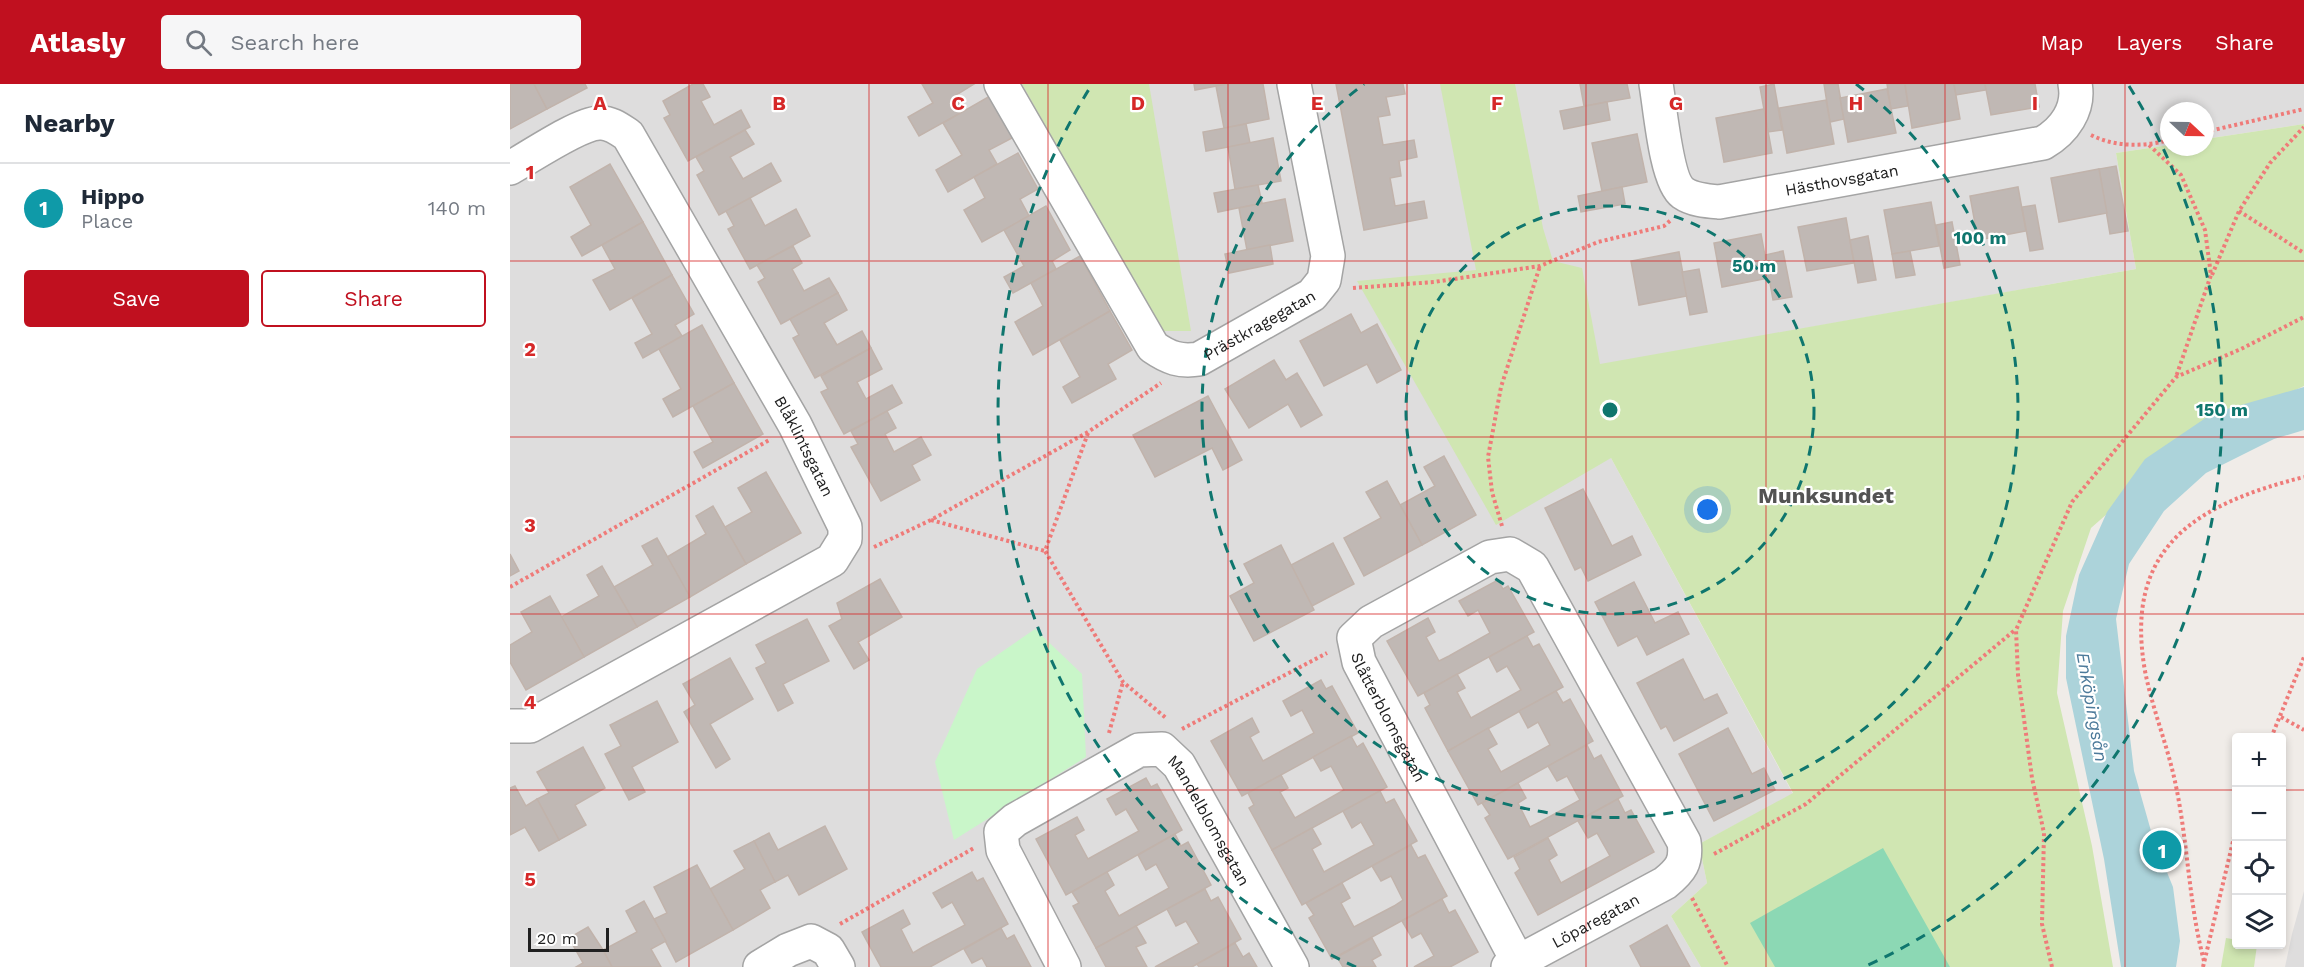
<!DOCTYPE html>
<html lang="en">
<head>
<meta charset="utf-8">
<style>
  body { margin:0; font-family:"Work Sans",sans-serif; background:#f6f6f7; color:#1f2937 }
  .controls { position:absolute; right:18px; bottom:18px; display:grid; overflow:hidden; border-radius:6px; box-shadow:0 3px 9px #0003 }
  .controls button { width:54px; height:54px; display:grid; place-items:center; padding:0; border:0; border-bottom:2px solid #e0e1e3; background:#fff; color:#1f2937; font:30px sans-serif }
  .compass { position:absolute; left:1650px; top:18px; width:54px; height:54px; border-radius:50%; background:#fff; box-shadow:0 3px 9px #0003; rotate:112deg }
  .scale { position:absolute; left:18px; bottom:15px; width:81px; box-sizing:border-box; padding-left:6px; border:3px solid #202020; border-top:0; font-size:16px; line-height:21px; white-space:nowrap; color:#202020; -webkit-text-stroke:4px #fff; paint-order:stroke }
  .you { position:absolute; left:1198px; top:426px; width:21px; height:21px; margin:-15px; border:4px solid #fff; border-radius:50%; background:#1a73e8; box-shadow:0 0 0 9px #1a73e833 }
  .badge { display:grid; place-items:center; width:39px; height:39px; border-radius:50%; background:#c0101f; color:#fff; font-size:20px; font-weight:700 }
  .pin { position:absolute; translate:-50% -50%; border:3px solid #fff; box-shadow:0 2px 6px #0006 }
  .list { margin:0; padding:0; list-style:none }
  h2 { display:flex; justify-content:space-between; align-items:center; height:78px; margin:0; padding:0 24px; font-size:26px }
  h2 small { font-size:20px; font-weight:400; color:#747a83 }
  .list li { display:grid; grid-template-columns:39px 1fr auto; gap:18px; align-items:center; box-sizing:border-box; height:90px; padding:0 24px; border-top:2px solid #e0e1e3 }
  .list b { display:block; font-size:22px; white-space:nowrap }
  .list p { margin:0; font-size:20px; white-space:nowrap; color:#747a83 }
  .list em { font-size:20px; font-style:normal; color:#747a83 }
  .actions { display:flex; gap:12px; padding:18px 24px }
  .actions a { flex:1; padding:14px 0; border:2px solid #c0101f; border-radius:6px; text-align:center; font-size:21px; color:#c0101f }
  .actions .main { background:#c0101f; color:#fff }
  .icon { flex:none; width:33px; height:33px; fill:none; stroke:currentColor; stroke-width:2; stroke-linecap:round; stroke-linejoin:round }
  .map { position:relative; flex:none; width:1794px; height:883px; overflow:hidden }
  header { display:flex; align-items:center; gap:36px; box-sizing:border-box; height:84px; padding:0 30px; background:#c0101f; color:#fff }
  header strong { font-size:28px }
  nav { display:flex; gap:33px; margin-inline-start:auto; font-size:21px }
  .search { width:420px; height:54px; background:#f6f6f7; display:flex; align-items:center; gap:15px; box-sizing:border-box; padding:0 21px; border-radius:6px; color:#747a83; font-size:22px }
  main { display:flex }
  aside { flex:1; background:#fff }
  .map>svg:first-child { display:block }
</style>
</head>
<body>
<header>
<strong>Atlasly</strong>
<div class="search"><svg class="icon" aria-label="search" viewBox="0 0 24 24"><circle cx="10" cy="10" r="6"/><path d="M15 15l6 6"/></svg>Search here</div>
<nav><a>Map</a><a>Layers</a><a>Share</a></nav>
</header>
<main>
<aside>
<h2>Nearby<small></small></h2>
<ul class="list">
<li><span class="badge" style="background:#0f9aa8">1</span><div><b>Hippo</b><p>Place</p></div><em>140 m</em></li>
</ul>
<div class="actions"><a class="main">Save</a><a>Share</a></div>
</aside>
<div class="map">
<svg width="1794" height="883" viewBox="0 0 1794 883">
  <rect width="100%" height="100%" fill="#f0ece8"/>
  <!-- residential -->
  <g fill="#dedddd">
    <path d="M0 0H1794V40L1695 55V27H1659V61L1606 69 1626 185 1089 281 1101 374 1283 710 1189 760 1197 799 1161 832 1191 883H0Z"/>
    <path d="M1794 807V883H1775L1782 850Z"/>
  </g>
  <!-- grass -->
  <g fill="#d0e6b2">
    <path d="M512 0H639L681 247H650Z"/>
    <path d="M930 0H1005L1033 144 1043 177 1072 184 1090 280 1626 185 1606 69 1659 61V63H1695V55L1794 40V302L1681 356 1581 444 1553 527 1547 609 1582 762 1603 883H1191L1161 832 1197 799 1189 760 1283 709 1101 374 986 441 847 197 966 186Z"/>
    <path d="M1726 836V860L1747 861 1744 883H1711L1716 854 1722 855Z"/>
  </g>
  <!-- park -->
  <path fill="#c9f6c9" d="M525 545 572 590 576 673 444 756 425 678 467 585Z"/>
  <!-- pitch -->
  <path fill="#8cd8b4" d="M1373 764 1440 883H1265L1240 839Z"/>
  <!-- water -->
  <path fill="#acd3da" d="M1794 303V346L1764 355 1696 389 1654 427 1619 480 1606 535 1624 687 1643 754 1663 803 1670 857 1666 883H1611L1594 775 1556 594V552L1569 491 1597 428 1635 375 1703 329Z"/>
  <!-- building -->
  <g fill="#c0b8b4" stroke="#c1b3ab" stroke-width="1.5">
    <path d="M0 0H24L37 25 0 45Z"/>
    <path d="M24 0H75L77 4 37 25Z"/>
    <path d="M183 0H193L200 13 191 17 204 41 231 26 240 43 178 77 154 34 160 31 153 17Z"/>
    <path d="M412 0H464L446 11 454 27 409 52 398 33 423 19Z"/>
    <path d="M684 0H717L685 6Z"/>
    <path d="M717 0H753L759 35 714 44 706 2Z"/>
    <path d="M826 0H893L895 10 876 13 880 31 868 33 873 61 904 56 907 73 889 77 891 92 880 94 885 122 914 117 917 134 854 146Z"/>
    <path d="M1070 0H1117L1120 14 1074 22Z"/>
    <path d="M1264 0 1272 46 1258 48 1250 3Z"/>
    <path d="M1314 0H1328L1334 35 1320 38Z"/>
    <path d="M1377 0H1395L1398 22 1381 25Z"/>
    <path d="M1395 0H1444L1450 35 1402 44Z"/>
    <path d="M1444 0H1475L1476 6 1446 11Z"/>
    <path d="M1475 0H1525L1529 23 1481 31Z"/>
    <path d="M1377 5 1386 49 1338 58 1330 14Z"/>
    <path d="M480 12 504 53 479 66 487 80 438 108 426 86 452 71 433 39Z"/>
    <path d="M1316 16 1324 60 1277 69 1269 24Z"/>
    <path d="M1097 18 1100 36 1054 45 1050 27Z"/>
    <path d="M1254 25 1262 69 1214 78 1206 34Z"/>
    <path d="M736 40 740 59 696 67 693 48Z"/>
    <path d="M235 46 244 60 220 73 233 95 261 79 271 97 209 131 187 91 194 87 186 73Z"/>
    <path d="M1127 50 1137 98 1092 107 1082 59Z"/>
    <path d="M763 54 771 97 725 105 718 63Z"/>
    <path d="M508 69 528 105 510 115 519 132 472 158 454 126 475 114 464 93Z"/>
    <path d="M100 80 133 138 72 172 61 153 81 141 60 103Z"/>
    <path d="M1606 82 1618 147 1600 150 1589 85Z"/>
    <path d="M1589 85 1597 129 1549 138 1541 94Z"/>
    <path d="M748 101 752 119 708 128 704 109Z"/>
    <path d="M1112 103 1115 120 1071 128 1068 112Z"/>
    <path d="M1508 103 1516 147 1468 156 1460 112Z"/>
    <path d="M240 114 255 142 286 125 300 152 240 185 218 145 224 142 216 127Z"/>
    <path d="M775 115 783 157 737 166 729 124Z"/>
    <path d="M1421 118 1429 162 1382 170 1374 126Z"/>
    <path d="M1525 121 1533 165 1520 167 1512 123Z"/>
    <path d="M536 122 560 166 542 177 546 185 503 209 494 193 514 182 494 146Z"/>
    <path d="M1336 134 1344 179 1297 187 1288 143Z"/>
    <path d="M133 138 162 191 100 226 83 196 105 185 92 161Z"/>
    <path d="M1442 138 1450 181 1434 184 1426 141Z"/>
    <path d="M1251 150 1259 194 1212 203 1204 159Z"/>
    <path d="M1358 152 1366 196 1348 199 1340 156Z"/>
    <path d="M760 161 763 180 719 189 715 170Z"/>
    <path d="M283 162 292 179 282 185 294 207 319 194 328 209 271 240 248 198 255 194 247 181Z"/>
    <path d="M1273 167 1282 213 1263 216 1255 171Z"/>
    <path d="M1400 167 1405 191 1386 194 1382 170Z"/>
    <path d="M1169 168 1177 212 1129 221 1121 177Z"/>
    <path d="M570 172 600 227 523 271 505 238 533 222 521 199Z"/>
    <path d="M1189 185 1197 228 1180 231 1172 188Z"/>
    <path d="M162 191 184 230 165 241 172 252 133 274 125 259 142 250 122 214Z"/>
    <path d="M328 209 337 226 314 239 327 261 352 247 361 264 305 294 283 254 289 251 280 235Z"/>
    <path d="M600 227 622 266 598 280 606 295 562 319 553 303 570 293 550 256Z"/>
    <path d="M841 230 851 249 867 240 891 286 867 299 857 280 814 302 790 257Z"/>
    <path d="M192 241 224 299 163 333 153 315 171 305 149 265Z"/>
    <path d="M361 264 372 285 347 298 356 315 382 301 392 319 334 350 311 308 318 305 311 292Z"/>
    <path d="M764 276 776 296 787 289 812 331 791 343 778 320 739 344 715 305Z"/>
    <path d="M224 299 253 350 193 384 184 368 203 358 183 322Z"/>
    <path d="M698 312 732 376 713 386 702 364 645 393 623 351Z"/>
    <path d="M377 327 386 344 375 350 384 368 411 353 421 371 402 381 410 396 371 417 341 363 348 360 341 347Z"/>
    <path d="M934 372 966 431 912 461 890 421 925 402 914 383Z"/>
    <path d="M256 388 291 449 236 480 215 443 242 428 228 404Z"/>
    <path d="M877 397 912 461 854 492 834 454 871 434 856 408Z"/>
    <path d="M1073 405 1102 462 1122 452 1131 471 1078 497 1071 483 1065 486 1035 424Z"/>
    <path d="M203 422 236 480 180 513 157 473 196 450 186 432Z"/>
    <path d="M147 454 180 513 127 543 104 503 143 481 132 462Z"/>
    <path d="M823 459 844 500 802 522 781 481Z"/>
    <path d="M771 461 804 526 744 557 720 512 744 499 734 480Z"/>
    <path d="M0 470 9 487 0 492Z"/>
    <path d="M92 482 127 543 74 573 51 533 89 512 77 491Z"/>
    <path d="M370 495 392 533 348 558 359 576 344 585 319 542 332 535 327 519Z"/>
    <path d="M988 496 993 505 998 502 1024 548 908 612 877 557 918 534 925 548 916 553 929 577 939 572 980 549 968 526 958 532 949 517Z"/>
    <path d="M1124 498 1145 539 1168 528 1179 550 1137 571 1127 552 1108 562 1085 518Z"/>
    <path d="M40 512 74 573 16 606 0 578V561L22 548 11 528Z"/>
    <path d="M297 535 319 577 273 600 283 619 268 627 246 584 256 579 246 561Z"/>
    <path d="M1017 552 1023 563 1029 560 1053 603 938 667 915 624 920 621 914 609 947 590 955 604 947 608 961 634 1011 606 997 582 987 588 979 573Z"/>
    <path d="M220 574 243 615 200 640 220 675 206 684 174 628 185 621 173 600Z"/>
    <path d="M1173 575 1194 616 1207 610 1217 629 1164 657 1156 642 1151 645 1127 599Z"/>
    <path d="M811 596 816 605 822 602 848 649 732 712 701 657 742 634 749 648 740 653 753 677 793 655 804 649 792 626 781 632 773 617Z"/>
    <path d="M1046 607 1053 619 1060 615 1083 657 968 721 938 667 978 644 987 660 978 665 991 688 1040 661 1028 638 1018 644 1009 627Z"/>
    <path d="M147 617 168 658 122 683 135 708 119 716 95 670 111 662 100 641Z"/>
    <path d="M1218 644 1242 690 1254 684 1265 706 1204 737 1169 670Z"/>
    <path d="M841 652 847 663 853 659 877 703 762 766 739 724 744 721 738 709 771 691 778 704 770 708 785 734 834 706 821 682 811 687 803 673Z"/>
    <path d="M1077 661 1084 675 1091 671 1113 712 998 775 975 734 980 731 972 719 1008 699 1016 714 1008 719 1020 743 1030 738 1070 716 1057 692 1047 697 1038 682Z"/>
    <path d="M73 663 95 704 65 721 76 741 49 756 27 715 39 709 27 688Z"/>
    <path d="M636 694 641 703 647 700 672 746 556 811 526 755 567 733 574 746 565 751 578 775 587 770 629 747 616 725 606 731 597 715Z"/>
    <path d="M5 702 16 722 27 715 49 756 29 767 15 743 0 751V704Z"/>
    <path d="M870 707 876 719 884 715 907 757 792 821 762 766 802 744 811 760 802 765 814 788 854 766 864 761 851 738 842 744 833 727Z"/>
    <path d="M1108 715 1115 729 1121 726 1144 768 1028 831 1005 789 1010 785 1004 773 1038 754 1047 771 1039 776 1051 799 1100 772 1087 749 1078 754 1068 737Z"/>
    <path d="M315 742 337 785 289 811 278 791 265 798 244 757 259 749 268 766Z"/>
    <path d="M665 750 671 762 678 758 701 801 586 864 563 822 569 819 562 808 597 788 604 801 595 807 609 832 659 804 646 780 636 786 628 771Z"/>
    <path d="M244 757 265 798 250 806 260 824 223 846 200 805 235 785 224 767Z"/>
    <path d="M901 761 908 774 915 771 937 812 822 875 799 834 804 831 796 819 832 799 840 814 831 819 844 843 884 822 893 816 881 792 871 797 862 782Z"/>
    <path d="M187 781 223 846 166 878 144 835 157 829 144 803Z"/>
    <path d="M462 788 467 797 473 794 498 840 420 883H371L352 848 393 826 400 840 391 845 403 869 413 863 455 841 442 818 432 824 423 809Z"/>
    <path d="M695 805 701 817 708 813 731 855 682 883H645L689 859 676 837 666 842 657 825Z"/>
    <path d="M932 815 939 829 945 826 968 868 940 883H904L924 872 911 849 902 854 892 837Z"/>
    <path d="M134 817 156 857 141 865 151 883H102L93 866 127 848 116 827Z"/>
    <path d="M1157 841 1180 883H1131L1120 862Z"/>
    <path d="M626 842 636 859 626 863 637 883H596L586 864Z"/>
    <path d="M78 843 93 866 102 883H66L73 879 59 854Z"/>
    <path d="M491 844 497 855 504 851 521 883H477L472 874 462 879 454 865Z"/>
    <path d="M862 854 871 871 862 876 866 883H833L827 873Z"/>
    <path d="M725 859 733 873 739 869 747 883H689L687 880Z"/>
  </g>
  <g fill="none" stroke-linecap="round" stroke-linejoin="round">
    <!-- minor casing -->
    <g stroke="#a4a4a4" stroke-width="36">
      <g id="minor">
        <path id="s1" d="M491 0 643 263C659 274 670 278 689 275L802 211 814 196 818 172 784 0"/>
        <path id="s2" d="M1146 0C1150 22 1156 97 1173 109 1183 116 1197 117 1209 118L1533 59C1554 47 1570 25 1565 0"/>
        <path id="s3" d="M0 84C20 73 68 40 89 39 100 38 109 45 118 51L285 341 335 443V455L322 476 20 642H0"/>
        <path d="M250 883 278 866 301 857 318 866 328 883"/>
        <path id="s4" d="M554 883 493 766 491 748 505 736 629 666 652 665 669 681 782 883"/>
        <path id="s5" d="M998 883 1008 878 1155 799C1171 786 1177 778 1174 758L1022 483 1000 470 980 473 861 538 844 554 849 578 1008 878"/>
      </g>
    </g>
    <!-- path -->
    <g stroke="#ef7b79" stroke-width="4" stroke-dasharray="3 3" stroke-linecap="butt">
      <path d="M1695 48 1794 25"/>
      <path d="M1581 51C1605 63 1633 63 1659 56"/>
      <path d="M1639 61 1671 91 1695 146 1701 191 1666 293"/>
      <path d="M1729 127 1794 169"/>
      <path d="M1702 191 1729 127 1760 79 1794 43"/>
      <path d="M843 204 924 198 1030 182 1088 158 1154 142 1161 136"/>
      <path d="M578 349 535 467 613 598 656 634"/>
      <path d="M421 436 535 467"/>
      <path d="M992 442 982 408 978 373 991 303 1030 182"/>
      <path d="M364 463 421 436 578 348 651 299"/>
      <path d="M0 503 261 355"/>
      <path d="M1771 633 1794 646"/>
      <path d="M672 645 817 569"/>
      <path d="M599 649 613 598"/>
      <path d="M1761 654 1794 573"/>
      <path d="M1204 770 1296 720 1505 546"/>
      <path d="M1182 814 1218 883"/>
      <path d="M330 840 464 764"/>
      <path d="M1694 877C1678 817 1678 754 1664 693 1656 658 1642 623 1635 587 1613 462 1687 420 1794 393"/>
      <path d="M1542 883 1532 840 1534 749 1522 694 1508 591 1506 546 1562 418 1666 293 1731 265 1794 233"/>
      <path d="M1693 883 1726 745"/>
    </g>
    <!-- minor -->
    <use href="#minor" stroke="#fff" stroke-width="33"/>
  </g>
  <!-- grid -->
  <path fill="none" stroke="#d62828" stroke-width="1.5" stroke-opacity="0.55" d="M179 0V883M359 0V883M538 0V883M718 0V883M897 0V883M1076 0V883M1256 0V883M1435 0V883M1615 0V883M0 177H1794M0 353H1794M0 530H1794M0 706H1726M1772 706H1794"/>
  <!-- distance rings -->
  <g fill="none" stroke="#0f766e" stroke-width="3" stroke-dasharray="10 8">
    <circle cx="1100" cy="326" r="204"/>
    <path d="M1346 0A408 408 0 1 1 854 0"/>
    <path d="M846 883A612 612 0 0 1 581 2M1619 2A612 612 0 0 1 1354 883"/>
  </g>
  <g text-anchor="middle" stroke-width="4.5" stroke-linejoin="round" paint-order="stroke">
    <!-- street labels -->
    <g font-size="16" fill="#202020" stroke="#fff">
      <text dy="6" stroke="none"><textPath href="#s2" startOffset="276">Hästhovsgatan</textPath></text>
      <text dy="6" stroke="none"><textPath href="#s1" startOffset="422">Prästkragegatan</textPath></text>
      <text dy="6" stroke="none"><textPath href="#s3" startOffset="490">Blåklintsgatan</textPath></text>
      <text dy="6" stroke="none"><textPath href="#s5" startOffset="832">Slåtterblomsgatan</textPath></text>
      <text dy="6" stroke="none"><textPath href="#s4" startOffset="420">Mandelblomsgatan</textPath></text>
      <text dy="6" stroke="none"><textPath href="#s5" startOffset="99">Löparegatan</textPath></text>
    </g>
    <!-- water labels -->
    <g font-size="18" font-style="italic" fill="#4c7a9a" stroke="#fff">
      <text transform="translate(1582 623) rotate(80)" y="6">Enköpingsån</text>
    </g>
    <!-- district labels -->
    <g font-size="22" font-weight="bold" fill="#535353" stroke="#fff">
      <text x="1316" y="419">Munksundet</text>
    </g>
  </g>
  <g font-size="20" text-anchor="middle" font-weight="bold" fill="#d62828" stroke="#fff" stroke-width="4.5" stroke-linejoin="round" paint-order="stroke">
    <text x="90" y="26">A</text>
    <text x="269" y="26">B</text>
    <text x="448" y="26">C</text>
    <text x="628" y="26">D</text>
    <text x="807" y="26">E</text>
    <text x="987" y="26">F</text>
    <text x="1166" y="26">G</text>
    <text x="1346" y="26">H</text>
    <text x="1525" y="26">I</text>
    <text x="20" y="95">1</text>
    <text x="20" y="272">2</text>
    <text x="20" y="448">3</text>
    <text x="20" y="625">4</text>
    <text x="20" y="802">5</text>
  </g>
  <circle cx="1100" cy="326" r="9" fill="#0f766e" stroke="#fff" stroke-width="3"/>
  <g font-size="18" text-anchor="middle" font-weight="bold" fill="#0f766e" stroke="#fff" stroke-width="4.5" stroke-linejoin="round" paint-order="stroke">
    <text x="1470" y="160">100 m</text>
    <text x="1244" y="188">50 m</text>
    <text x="1712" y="332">150 m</text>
  </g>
</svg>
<div class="controls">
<button>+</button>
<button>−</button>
<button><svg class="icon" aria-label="locate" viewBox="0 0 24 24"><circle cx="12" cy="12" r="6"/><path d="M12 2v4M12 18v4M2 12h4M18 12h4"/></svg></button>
<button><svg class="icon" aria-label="layers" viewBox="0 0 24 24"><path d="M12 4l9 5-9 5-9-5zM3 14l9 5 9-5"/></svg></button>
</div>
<svg class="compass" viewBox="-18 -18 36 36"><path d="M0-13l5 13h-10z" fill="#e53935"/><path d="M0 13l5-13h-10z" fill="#747a83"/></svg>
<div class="scale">20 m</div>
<div class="you"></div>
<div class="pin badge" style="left:1652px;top:766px;background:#0f9aa8">1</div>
</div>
</main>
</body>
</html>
